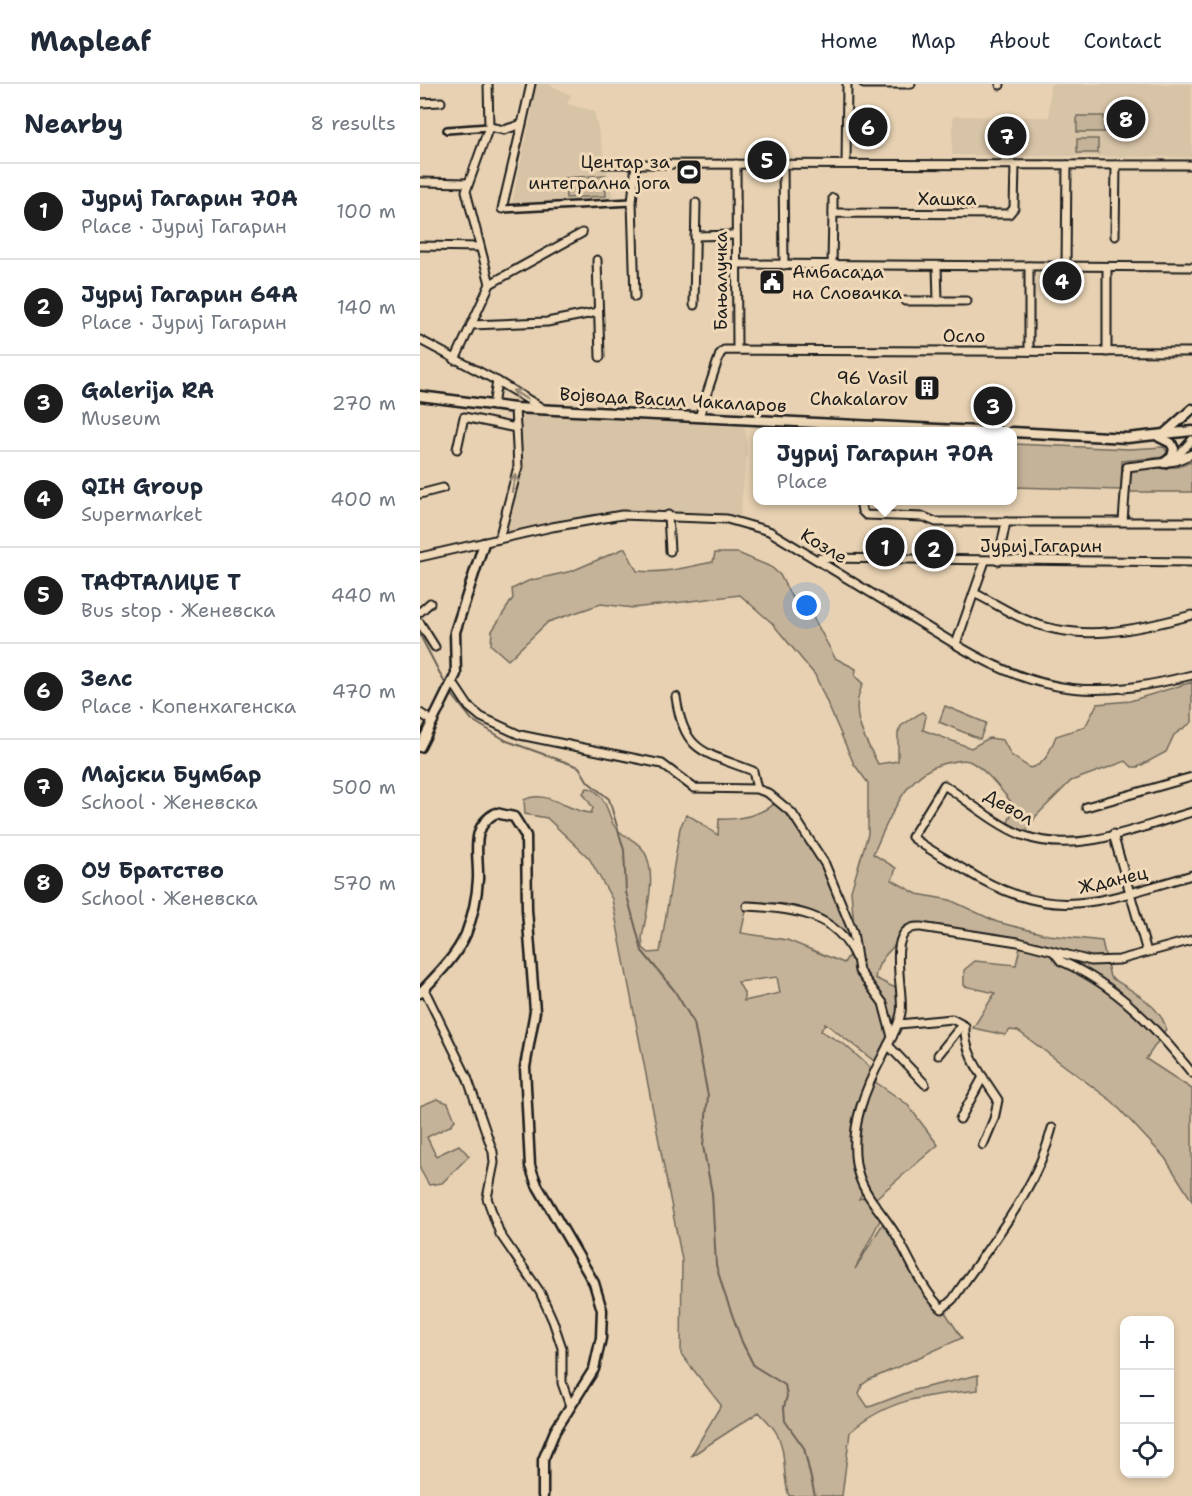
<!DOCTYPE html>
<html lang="en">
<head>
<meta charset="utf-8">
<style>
  body { margin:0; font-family:"Shantell Sans",sans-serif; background:#f2f2f3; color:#1f2937 }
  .controls { position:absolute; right:18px; bottom:18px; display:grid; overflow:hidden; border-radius:12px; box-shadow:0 3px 9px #0003 }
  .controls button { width:54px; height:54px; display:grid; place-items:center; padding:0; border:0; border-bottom:2px solid #e0e1e3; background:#fff; color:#1f2937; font:30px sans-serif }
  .you { position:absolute; left:387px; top:522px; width:21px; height:21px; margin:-15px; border:4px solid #fff; border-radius:50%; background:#1a73e8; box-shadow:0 0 0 9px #1a73e833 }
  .badge { display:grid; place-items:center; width:39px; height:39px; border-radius:50%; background:#1c1c1c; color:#fff; font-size:20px; font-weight:700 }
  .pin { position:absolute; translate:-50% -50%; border:3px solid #fff; box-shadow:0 2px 6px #0006 }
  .popup { position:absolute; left:333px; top:343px; width:264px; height:78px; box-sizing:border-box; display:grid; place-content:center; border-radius:12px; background:#fff; filter:drop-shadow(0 2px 4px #0005); font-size:20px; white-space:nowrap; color:#747a83 }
  .popup b { font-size:22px; color:#1f2937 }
  .popup::after { content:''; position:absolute; left:50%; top:100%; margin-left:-12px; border:12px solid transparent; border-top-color:#fff }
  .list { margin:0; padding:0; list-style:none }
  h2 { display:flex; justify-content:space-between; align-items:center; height:78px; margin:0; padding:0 24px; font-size:26px }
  h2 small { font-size:20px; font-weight:400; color:#747a83 }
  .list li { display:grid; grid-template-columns:39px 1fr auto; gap:18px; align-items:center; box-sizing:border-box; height:96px; padding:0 24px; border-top:2px solid #e0e1e3 }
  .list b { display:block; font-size:22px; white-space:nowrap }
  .list p { margin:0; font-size:20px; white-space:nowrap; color:#747a83 }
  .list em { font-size:20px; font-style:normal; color:#747a83 }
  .icon { flex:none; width:33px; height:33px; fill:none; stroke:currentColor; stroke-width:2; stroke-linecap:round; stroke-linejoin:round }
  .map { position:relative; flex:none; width:772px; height:1412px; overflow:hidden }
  header { display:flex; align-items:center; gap:36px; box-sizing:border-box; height:84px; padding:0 30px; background:#fff; border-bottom:2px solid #e0e1e3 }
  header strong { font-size:28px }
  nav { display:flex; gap:33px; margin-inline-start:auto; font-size:21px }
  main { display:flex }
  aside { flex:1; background:#fff }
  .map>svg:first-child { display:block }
</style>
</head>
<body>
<header>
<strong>Mapleaf</strong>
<nav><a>Home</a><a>Map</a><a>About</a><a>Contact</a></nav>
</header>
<main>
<aside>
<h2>Nearby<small>8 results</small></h2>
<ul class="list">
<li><span class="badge">1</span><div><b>Јуриј Гагарин 70А</b><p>Place · Јуриј Гагарин</p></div><em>100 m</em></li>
<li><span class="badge">2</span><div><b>Јуриј Гагарин 64А</b><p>Place · Јуриј Гагарин</p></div><em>140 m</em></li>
<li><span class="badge">3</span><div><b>Galerija RA</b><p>Museum</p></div><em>270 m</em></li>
<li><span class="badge">4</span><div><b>QIH Group</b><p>Supermarket</p></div><em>400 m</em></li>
<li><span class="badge">5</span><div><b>ТАФТАЛИЏЕ Т</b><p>Bus stop · Женевска</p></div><em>440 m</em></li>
<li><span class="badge">6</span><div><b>Зелс</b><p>Place · Копенхагенска</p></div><em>470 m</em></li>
<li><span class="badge">7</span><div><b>Мајски Бумбар</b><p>School · Женевска</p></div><em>500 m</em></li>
<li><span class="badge">8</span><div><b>ОУ Братство</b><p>School · Женевска</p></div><em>570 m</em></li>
</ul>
</aside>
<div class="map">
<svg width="772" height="1412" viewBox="0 0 772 1412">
  <rect width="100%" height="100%" fill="#e7d1b2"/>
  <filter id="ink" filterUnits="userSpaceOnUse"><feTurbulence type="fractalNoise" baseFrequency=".0167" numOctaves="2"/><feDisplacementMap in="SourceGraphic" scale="12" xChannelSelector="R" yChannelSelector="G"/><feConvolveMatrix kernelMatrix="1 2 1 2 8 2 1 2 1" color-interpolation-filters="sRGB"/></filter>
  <g filter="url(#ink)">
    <!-- built -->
    <g fill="#d7c3a6">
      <path d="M115 0H128L151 11 147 20 174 27 194 117 91 124 112 27Z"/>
      <path d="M630 0H771L772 73 532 71 533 32 629 33Z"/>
      <path d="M102 331 325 343 327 366 320 433 204 428 86 448 101 384 99 334Z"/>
    </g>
    <!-- green -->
    <g fill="#c5b399" stroke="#70685a" stroke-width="1.5" fill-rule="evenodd">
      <rect x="657" y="32" width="27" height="16"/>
      <rect x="657" y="55" width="21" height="14"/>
      <path d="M185 91 186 112 146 114 145 94Z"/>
      <path d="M593 360 709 365 744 363 747 368 744 373 702 377 701 406 593 403Z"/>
      <path d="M772 378V408H708V390L713 385 757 383Z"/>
      <path d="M205 464 217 487C244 490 267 483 293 478L295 469H318L351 483 360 491 371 512 392 531 415 574 436 585 435 592 443 600C428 629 445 655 458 680L478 677V649L481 642 502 628 506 632 503 646 551 664 569 654 583 656 591 671 610 684C626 681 630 666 636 652L665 643 677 620 710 617 772 598V638L754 651 746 668 718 683H712L706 677 651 697 616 732 608 745 601 747 588 739 593 724 592 719C580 705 566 685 549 677 543 675 537 677 531 678 486 684 470 734 453 770L476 784 472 796 497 810 530 816 577 838 628 851 682 857 690 893C709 905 742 922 746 945L726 975 772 1005V1117L745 1074 693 1018 598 947 590 946 585 951 553 944 575 909 544 902V886L555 877 596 881 601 859 495 843C480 858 458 871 455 894L473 903 479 902 482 925 458 980 405 939 401 947 425 961 451 984C437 1024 424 1068 442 1109L439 1115 445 1113 460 1136 435 1185 465 1136 542 1254 449 1296 442 1301 439 1310 448 1323 452 1322 494 1306 558 1291V1306C508 1311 469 1314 430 1348L422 1412H369C362 1392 367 1369 357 1350 353 1342 345 1335 339 1328L271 1372 301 1321 261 1270 262 1176 192 815 169 774 127 734 105 730 104 716C126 704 148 728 171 729L173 724 163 709 167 704C183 705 188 728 193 740 199 752 217 755 224 767 238 790 226 829 222 854L223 864 229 869 240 868 260 744 266 731C277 734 287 745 298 751L299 735C319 736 336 732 353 721L352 712C387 735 415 804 434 842L431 807 448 750V699L434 680 395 591 352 539 320 511 213 524 181 520 128 538 88 576 71 561 72 547 93 514 92 505 108 497 152 487ZM327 822 400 835 432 866 424 879 367 856 321 849ZM357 893 360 909 324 917V909L318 898Z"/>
      <path d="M525 622 566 639 560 655 519 638Z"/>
      <path d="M454 997 487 1020 518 1061 455 1115C430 1079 437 1035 454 997Z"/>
      <path d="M17 1015 28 1019 35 1036 30 1042 7 1053 16 1072 39 1061 49 1072 22 1099 9 1101 0 1085V1022Z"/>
    </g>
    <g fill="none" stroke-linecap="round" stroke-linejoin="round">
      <!-- stream -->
      <g stroke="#696054" stroke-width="2">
        <path d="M0 551 27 603"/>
        <path d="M30 608 52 636 87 657 159 683 168 698 189 715 204 766 206 808 222 867 254 906 274 939 288 1012 283 1062 292 1109 296 1181 304 1208 322 1258 334 1282 365 1301 367 1312 364 1323 365 1337 384 1364 395 1412"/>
      </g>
      <!-- pedestrian casing -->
      <g stroke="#1c1c1c" stroke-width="10">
        <g id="pedestrian">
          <path d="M27 46 69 43"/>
          <path d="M82 125 212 118"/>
        </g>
      </g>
      <!-- minor casing -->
      <g stroke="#1c1c1c" stroke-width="11">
        <g id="minor">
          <path d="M444 0H491"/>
          <path d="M580 0V1"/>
          <path d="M0 19 21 18"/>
          <path d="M69 43 84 46 102 40 111 0"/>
          <path d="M184 80 772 81"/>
          <path d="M316 80 317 265"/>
          <path d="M363 80 364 181"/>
          <path d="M426 80 427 0"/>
          <path d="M0 98 48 99"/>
          <path d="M82 125 102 40"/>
          <path d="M413 129V114"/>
          <path d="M275 152 316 151"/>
          <path d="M695 152 696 81"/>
          <path d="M0 162 60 163"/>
          <path d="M177 176 180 273"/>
          <path d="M316 180 772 183"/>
          <path d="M412 181 413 129 589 130 594 124 595 81"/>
          <path d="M517 182 518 217"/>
          <path d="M646 183 647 81"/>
          <path d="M687 183V268"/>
          <path d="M70 200 162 149"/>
          <path d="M215 213 212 118 216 79"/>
          <path d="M485 217H547"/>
          <path d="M274 221 276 119"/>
          <path d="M51 241 127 238 178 228"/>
          <path d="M0 256 77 297 122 324"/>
          <path d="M609 267V182"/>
          <path d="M35 276 70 200 46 107 69 43 68 0"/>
          <path d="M73 322 77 297"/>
          <path d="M279 333 300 270 304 266 772 268"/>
          <path d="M37 365 44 333 96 344"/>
          <path d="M754 376 772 356"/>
          <path d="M0 410 23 404"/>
          <path d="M440 416 442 427 446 431 504 433 516 438H772"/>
          <path d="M248 431 250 467"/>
          <path d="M703 437 707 383 756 377 772 370"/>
          <path d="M79 455 98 383 95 324"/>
          <path d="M0 473 132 443 202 431 307 435 349 447 540 563C624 612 678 615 772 591"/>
          <path d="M400 474 772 478"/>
          <path d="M578 477 586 438"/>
          <path d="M554 509C571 517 587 528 604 535 658 560 717 546 772 531"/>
          <path d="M0 528 10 519"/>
          <path d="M0 539 15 563"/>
          <path d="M536 560 565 477"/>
          <path d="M33 599 49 623 61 633 100 651 242 680 274 704 337 705 333 687C285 668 264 670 256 613"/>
          <path d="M0 629 12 637"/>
          <path d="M337 705 348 709 372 729 405 780 433 848 439 887 463 919 472 953"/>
          <path d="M666 723 772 693"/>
          <path d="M772 728C719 743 656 772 602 751 576 741 547 716 524 701L492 753C507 765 527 775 543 785 635 841 677 818 772 791"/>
          <path d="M693 750 727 868"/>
          <path d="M327 822C370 824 416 828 435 873"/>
          <path d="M634 868 641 877C698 902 734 942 772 989"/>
          <path d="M4 905 47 993 73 1068 74 1079 67 1114 80 1150 120 1208 133 1237 142 1264V1299L150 1322"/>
          <path d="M479 940 532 935 545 942C543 969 564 994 578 1016L574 1035 563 1061"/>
          <path d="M468 961 505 1000"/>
          <path d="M518 971 542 941"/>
          <path d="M540 1035 563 993"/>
          <path d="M632 1044C616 1108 569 1161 533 1215L522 1225C502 1206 490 1175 476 1151 462 1127 441 1110 436 1080 430 1041 445 1005 463 971 470 957 478 944 481 929 485 907 463 840 501 843L598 858 671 877 699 876 772 856"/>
        </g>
      </g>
      <!-- tertiary casing -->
      <g stroke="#1c1c1c" stroke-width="13">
        <g id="tertiary">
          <path d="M0 312 95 324 578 348"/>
          <path d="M592 348 707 354 772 347"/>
          <path d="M744 350 772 325"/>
          <path d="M739 353 751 359 754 365 752 373 744 379"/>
          <path d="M0 663 36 590 35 548 64 459"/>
          <path d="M0 909C17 891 36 873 46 850 52 834 57 813 58 795 59 770 49 743 76 729L94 733 106 752 107 826 115 927 105 983 110 1082 117 1101 174 1199 182 1226 181 1254 174 1285 135 1347 123 1376V1412"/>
        </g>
      </g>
      <!-- pedestrian -->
      <use href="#pedestrian" stroke="#efd9b8" stroke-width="5"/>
      <!-- minor -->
      <use href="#minor" stroke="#efd9b8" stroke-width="7"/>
      <!-- tertiary -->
      <use href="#tertiary" stroke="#efd9b8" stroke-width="8"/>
    </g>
    <!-- one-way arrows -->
    <defs><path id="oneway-shaft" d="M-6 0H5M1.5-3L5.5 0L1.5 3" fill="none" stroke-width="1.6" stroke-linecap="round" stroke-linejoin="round" transform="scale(1.5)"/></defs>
    <g stroke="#908472">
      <use href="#oneway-shaft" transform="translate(100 311) rotate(-148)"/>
      <use href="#oneway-shaft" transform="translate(94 399) rotate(-77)"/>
    </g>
  </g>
  <!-- icons -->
  <defs>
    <g id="stadium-square" transform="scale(1.35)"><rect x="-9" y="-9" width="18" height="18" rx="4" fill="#1c1c1c" stroke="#efd9b8"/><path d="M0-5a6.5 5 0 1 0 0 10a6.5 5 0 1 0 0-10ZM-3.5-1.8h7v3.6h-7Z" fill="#fff"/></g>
    <g id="civic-square" transform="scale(1.35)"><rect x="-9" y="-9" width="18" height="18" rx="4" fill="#1c1c1c" stroke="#efd9b8"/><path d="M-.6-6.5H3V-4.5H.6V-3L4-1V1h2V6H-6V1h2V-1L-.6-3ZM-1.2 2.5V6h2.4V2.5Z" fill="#fff"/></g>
    <g id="building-square" transform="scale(1.35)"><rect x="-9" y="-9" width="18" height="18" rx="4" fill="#1c1c1c" stroke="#efd9b8"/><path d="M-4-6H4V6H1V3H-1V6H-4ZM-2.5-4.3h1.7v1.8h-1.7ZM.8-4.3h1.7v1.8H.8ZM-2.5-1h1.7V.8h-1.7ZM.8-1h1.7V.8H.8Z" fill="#fff"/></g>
  </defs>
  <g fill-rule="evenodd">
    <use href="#stadium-square" x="269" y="88"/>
    <use href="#civic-square" x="352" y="198"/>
    <use href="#building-square" x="507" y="304"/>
  </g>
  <g text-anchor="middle" stroke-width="6" stroke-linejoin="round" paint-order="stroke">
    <!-- poi labels -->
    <g font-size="18" fill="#1c1c1c" stroke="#efd9b8" text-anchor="end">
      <text x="250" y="84">Центар за<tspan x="250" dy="21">интегрална јога</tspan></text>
      <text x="372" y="194" text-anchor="start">Амбасада<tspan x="372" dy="21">на Словачка</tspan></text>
      <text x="488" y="300">96 Vasil<tspan x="488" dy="21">Chakalarov</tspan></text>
    </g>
    <!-- street labels -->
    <g font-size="18" fill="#1c1c1c" stroke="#efd9b8">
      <text x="527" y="121">Хашка</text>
      <text transform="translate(301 197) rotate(-90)" y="6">Бањалучка</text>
      <text x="544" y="258">Осло</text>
      <text transform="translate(253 316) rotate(3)" y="6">Војвода Васил Чакаларов</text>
      <text transform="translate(404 462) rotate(31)" y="6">Козле</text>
      <text x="621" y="468">Јуриј Гагарин</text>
      <text transform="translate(589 723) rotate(30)" y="6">Девол</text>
      <text transform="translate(693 796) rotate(-13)" y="6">Жданец</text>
    </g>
  </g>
</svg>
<div class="controls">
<button>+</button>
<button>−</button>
<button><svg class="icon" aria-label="locate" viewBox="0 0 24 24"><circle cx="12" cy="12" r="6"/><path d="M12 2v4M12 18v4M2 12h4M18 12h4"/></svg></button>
</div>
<div class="you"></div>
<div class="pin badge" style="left:465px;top:463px">1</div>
<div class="popup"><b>Јуриј Гагарин 70А</b>Place</div>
<div class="pin badge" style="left:514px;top:465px">2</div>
<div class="pin badge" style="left:573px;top:322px">3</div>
<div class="pin badge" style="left:642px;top:197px">4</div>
<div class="pin badge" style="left:347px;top:76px">5</div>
<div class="pin badge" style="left:448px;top:43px">6</div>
<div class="pin badge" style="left:587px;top:52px">7</div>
<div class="pin badge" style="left:706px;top:35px">8</div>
</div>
</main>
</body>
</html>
